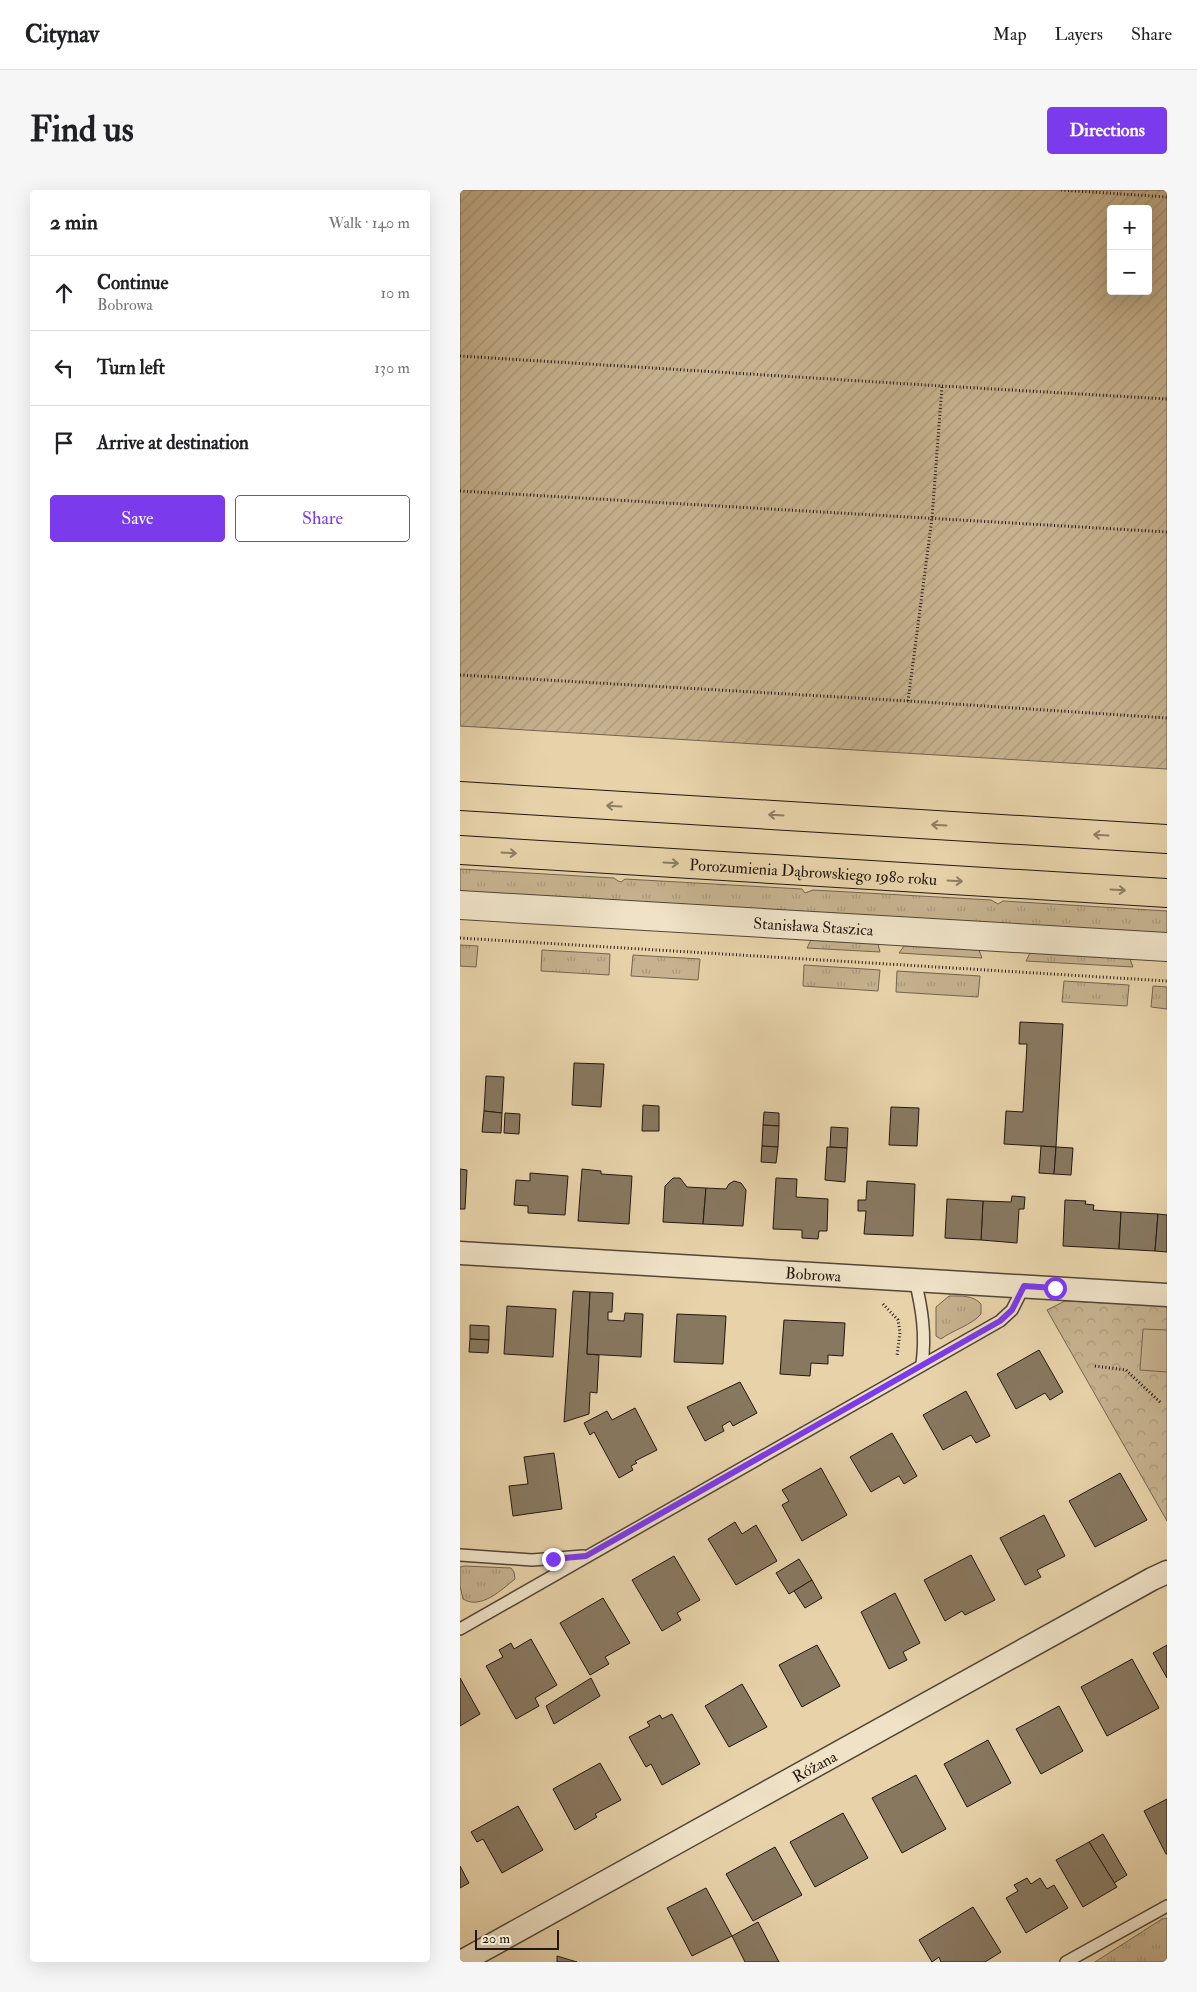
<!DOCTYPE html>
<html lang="en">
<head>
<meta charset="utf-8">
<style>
  body { margin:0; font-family:"IM FELL Double Pica",serif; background:#f6f6f6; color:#202124 }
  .controls { position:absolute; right:15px; top:15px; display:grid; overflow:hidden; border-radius:5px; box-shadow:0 5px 20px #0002 }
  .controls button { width:45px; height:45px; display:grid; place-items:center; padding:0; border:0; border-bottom:1px solid #e0e0e0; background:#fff; color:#202124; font:25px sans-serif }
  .scale { position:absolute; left:15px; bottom:12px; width:84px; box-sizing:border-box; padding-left:5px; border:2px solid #221710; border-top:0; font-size:14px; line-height:18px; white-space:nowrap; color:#221710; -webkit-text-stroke:4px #efe2c7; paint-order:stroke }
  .stop { position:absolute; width:15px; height:15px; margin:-11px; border:4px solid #7c3aed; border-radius:50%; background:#fff }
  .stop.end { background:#7c3aed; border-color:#fff; box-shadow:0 1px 5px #0008 }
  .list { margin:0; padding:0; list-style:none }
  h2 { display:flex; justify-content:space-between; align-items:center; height:65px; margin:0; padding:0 20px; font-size:21px }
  h2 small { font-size:16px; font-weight:400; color:#757577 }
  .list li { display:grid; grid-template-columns:32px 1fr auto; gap:15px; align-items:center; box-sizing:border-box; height:75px; padding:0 20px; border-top:1px solid #e0e0e0 }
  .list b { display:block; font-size:19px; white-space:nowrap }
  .list p { margin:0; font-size:16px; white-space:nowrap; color:#757577 }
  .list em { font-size:16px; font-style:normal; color:#757577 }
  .actions { display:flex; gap:10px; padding:15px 20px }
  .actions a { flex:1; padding:11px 0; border:1px solid #7c3aed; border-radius:5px; text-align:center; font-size:18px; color:#7c3aed }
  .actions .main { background:#7c3aed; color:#fff }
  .icon { flex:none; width:28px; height:28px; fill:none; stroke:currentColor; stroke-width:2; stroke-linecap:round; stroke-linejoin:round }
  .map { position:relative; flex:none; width:707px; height:1772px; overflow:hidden; border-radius:5px }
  header { display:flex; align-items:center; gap:30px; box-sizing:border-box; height:70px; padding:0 25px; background:#fff; border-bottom:1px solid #e0e0e0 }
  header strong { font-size:24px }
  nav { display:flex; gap:28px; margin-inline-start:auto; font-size:18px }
  .intro { display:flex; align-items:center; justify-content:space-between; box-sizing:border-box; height:120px; padding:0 30px }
  h1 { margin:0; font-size:35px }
  .button { padding:12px 22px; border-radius:5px; background:#7c3aed; color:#fff; font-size:18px; font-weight:700 }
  main { display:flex; gap:30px; padding:0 30px }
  aside { flex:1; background:#fff; border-radius:5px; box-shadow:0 5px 20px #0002 }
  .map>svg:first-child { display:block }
</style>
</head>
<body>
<header>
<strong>Citynav</strong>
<nav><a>Map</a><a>Layers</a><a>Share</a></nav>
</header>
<div class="intro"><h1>Find us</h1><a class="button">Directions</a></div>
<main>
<aside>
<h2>2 min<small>Walk · 140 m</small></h2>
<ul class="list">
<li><svg class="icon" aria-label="ahead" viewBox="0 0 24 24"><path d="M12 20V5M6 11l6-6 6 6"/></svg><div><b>Continue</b><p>Bobrowa</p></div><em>10 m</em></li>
<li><svg class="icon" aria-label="left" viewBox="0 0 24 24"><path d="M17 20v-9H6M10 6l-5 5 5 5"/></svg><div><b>Turn left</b></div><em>130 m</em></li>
<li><svg class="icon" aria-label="arrive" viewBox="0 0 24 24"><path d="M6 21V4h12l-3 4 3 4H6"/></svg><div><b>Arrive at destination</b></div></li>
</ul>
<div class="actions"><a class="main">Save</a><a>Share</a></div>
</aside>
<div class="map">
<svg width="707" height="1772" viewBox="0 0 707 1772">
  <defs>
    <pattern id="grass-tufts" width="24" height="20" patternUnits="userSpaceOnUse" patternTransform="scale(1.25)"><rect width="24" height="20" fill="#c6b28f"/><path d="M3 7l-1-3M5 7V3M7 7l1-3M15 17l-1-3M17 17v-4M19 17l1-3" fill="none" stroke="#aa987a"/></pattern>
    <pattern id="park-crowns" width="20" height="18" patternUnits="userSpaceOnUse" patternTransform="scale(1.25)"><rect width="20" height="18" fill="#c6b28f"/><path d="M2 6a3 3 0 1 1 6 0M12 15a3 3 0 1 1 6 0" fill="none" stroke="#aa987a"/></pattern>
    <pattern id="garden-furrows" width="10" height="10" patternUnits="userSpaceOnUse" patternTransform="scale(1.25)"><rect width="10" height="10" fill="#c6b28f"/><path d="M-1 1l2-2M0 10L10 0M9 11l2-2" fill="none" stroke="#aa987a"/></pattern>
  </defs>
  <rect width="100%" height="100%" fill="#e7d2a9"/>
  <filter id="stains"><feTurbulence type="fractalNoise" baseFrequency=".004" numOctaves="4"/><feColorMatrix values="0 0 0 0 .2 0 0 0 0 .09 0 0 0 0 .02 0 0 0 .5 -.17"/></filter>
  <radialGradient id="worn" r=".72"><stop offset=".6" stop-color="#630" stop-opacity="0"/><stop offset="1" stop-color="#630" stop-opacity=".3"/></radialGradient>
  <!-- grass -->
  <g fill="url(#grass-tufts)" stroke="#746450">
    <path d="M0 679 154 688 158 691 161 692 165 689 342 699 345 703 353 700 531 710 538 714 543 711 707 721V743L0 701Z"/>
    <path d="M351 750 418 754 420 762 347 758Z"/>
    <path d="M0 755 18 756 16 777 0 776Z"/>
    <path d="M444 756 519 760 522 768 439 763Z"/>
    <path d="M82 760 150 764 149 785 81 781Z"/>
    <path d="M570 763 670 769 673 777 566 771Z"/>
    <path d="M173 765 240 769 238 790 171 786Z"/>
    <path d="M344 775 420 780 418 801 343 796Z"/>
    <path d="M437 781 520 786 518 807 436 802Z"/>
    <path d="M604 791 669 795 667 816 602 812Z"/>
    <path d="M693 796 707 797V819L691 817Z"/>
    <path d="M489 1106C501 1106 513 1105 521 1114V1124C512 1135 493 1140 481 1149L476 1146V1117Z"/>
    <path d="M5 1376 51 1378 54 1382 55 1389C41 1400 21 1420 3 1409L0 1396V1377Z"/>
    <path d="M707 1728V1772H635L702 1729Z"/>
  </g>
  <!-- park -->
  <path fill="url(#park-crowns)" stroke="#746450" d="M605 1111 707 1116V1331L587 1120Z"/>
  <!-- garden -->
  <path fill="url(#garden-furrows)" stroke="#746450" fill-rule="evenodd" d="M0 0H707V579L0 536ZM651 19H688V101H651Z"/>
  <!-- pitch -->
  <path fill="#c6b28f" stroke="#746450" d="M683 1139 707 1140V1182L680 1180Z"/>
  <!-- building -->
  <g fill="#887860" stroke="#221710">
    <path d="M560 832 603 834 596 957 544 954 546 921 563 922 567 854H559Z"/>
    <path d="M114 873 144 874 141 917 112 915Z"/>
    <path d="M26 886 44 887 42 923 24 921Z"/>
    <path d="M183 915 199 916V941H182Z"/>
    <path d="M431 917 459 918 457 956 429 955Z"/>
    <path d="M24 921 42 923 41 943 22 942Z"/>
    <path d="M304 922 319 923V936L303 935Z"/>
    <path d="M45 923 60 924 59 944 44 943Z"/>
    <path d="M303 935 319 936 318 957 302 956Z"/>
    <path d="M371 937 388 938 387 958 370 957Z"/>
    <path d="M302 956 318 957 316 973 301 972Z"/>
    <path d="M581 956 596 957 594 984 579 983Z"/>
    <path d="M367 957 387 958 385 992 365 990Z"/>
    <path d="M596 957 613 958 611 985 594 984Z"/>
    <path d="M0 979 7 980 5 1019H0Z"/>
    <path d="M122 979 141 981V984L172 986 169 1034 118 1031Z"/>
    <path d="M70 983 108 986 105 1025 68 1023V1016L54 1015 56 990 70 991Z"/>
    <path d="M213 988H220L227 997 246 998 243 1034 203 1032 205 996Z"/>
    <path d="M316 988 337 989 336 1007 368 1009 367 1041H359L358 1049 342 1048V1040L313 1039Z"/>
    <path d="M274 991 281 993 286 1000 283 1036 243 1034 246 998 266 999 269 994Z"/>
    <path d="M407 991 455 994 453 1046 404 1044 406 1021H398V1010H406Z"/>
    <path d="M552 1006 565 1007 564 1019H559L557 1053 521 1050 523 1011 551 1012Z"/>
    <path d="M487 1009 523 1011 521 1050 485 1048Z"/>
    <path d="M605 1010 626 1011 625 1014 634 1015 633 1020 661 1022 659 1059 603 1056Z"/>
    <path d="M661 1022 698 1024 695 1061 659 1059Z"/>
    <path d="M698 1024 707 1025V1062L695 1061Z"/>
    <path d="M113 1101 130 1102 127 1164 139 1165 137 1203 130 1202 129 1224 104 1232Z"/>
    <path d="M130 1102 153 1103 152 1122H148V1130L164 1131 165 1123 183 1124 181 1167 127 1164Z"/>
    <path d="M47 1116 96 1119 93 1167 44 1164Z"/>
    <path d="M217 1124 266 1126 263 1174 214 1172Z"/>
    <path d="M324 1130 385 1133 383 1166 368 1165V1174L351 1173 350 1186 320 1184Z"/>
    <path d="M10 1135 29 1136V1150L10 1149Z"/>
    <path d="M10 1149 29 1150 28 1163 9 1162Z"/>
    <path d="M579 1160 603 1202 590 1210 585 1203 556 1219 537 1184Z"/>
    <path d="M280 1192 297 1223 273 1236 270 1231 262 1236 264 1241 245 1251 227 1217Z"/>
    <path d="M506 1201 530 1246 516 1253 511 1245 483 1260 463 1225Z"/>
    <path d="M175 1218 197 1260 175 1271 177 1273 171 1276 173 1280 159 1288 134 1242 130 1245 124 1233 147 1221 152 1230Z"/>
    <path d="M432 1243 457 1286 444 1294 439 1286 411 1302 390 1267Z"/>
    <path d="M94 1263 102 1319 53 1326 49 1296 68 1294 64 1267Z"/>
    <path d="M361 1278 387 1325 342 1351 322 1315 329 1311 322 1300Z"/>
    <path d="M660 1283 687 1330 635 1357 609 1311Z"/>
    <path d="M584 1325 605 1366 577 1380 581 1387 565 1395 540 1348Z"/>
    <path d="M275 1332 282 1344 296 1335 317 1371 276 1395 248 1349Z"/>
    <path d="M511 1365 535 1410 505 1425 502 1421 485 1431 464 1390Z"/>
    <path d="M214 1366 240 1410 217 1423 221 1430 202 1441 172 1390Z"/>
    <path d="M339 1369 352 1390 329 1404 316 1383Z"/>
    <path d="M352 1390 362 1408 345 1418 334 1401Z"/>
    <path d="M435 1403 460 1453 443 1462 447 1470 429 1479 401 1422Z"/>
    <path d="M143 1408 170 1453 145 1467 149 1474 130 1485 100 1433Z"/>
    <path d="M71 1449 97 1495 75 1508 79 1516 56 1529 26 1476 43 1467 39 1460 51 1453 54 1459Z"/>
    <path d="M357 1455 380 1496 342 1517 319 1475Z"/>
    <path d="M707 1455V1488L693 1463Z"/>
    <path d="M672 1469 699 1518 647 1546 621 1497Z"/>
    <path d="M0 1488 20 1524 0 1536Z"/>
    <path d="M131 1488 140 1506 94 1534 86 1516Z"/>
    <path d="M282 1494 307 1537 269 1557 245 1516Z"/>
    <path d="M599 1516 623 1561 581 1584 556 1539Z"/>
    <path d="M212 1524 240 1574 202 1595 191 1574 186 1577 169 1547 190 1536 187 1532 200 1525 202 1529Z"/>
    <path d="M528 1550 551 1593 507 1617 484 1574Z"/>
    <path d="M140 1573 161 1610 135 1624 137 1627 115 1640 93 1599Z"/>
    <path d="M456 1585 486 1639 442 1663 412 1608Z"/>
    <path d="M707 1609V1664H706L684 1621Z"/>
    <path d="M58 1616 83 1660 42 1683 23 1649 17 1652 11 1642Z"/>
    <path d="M383 1623 408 1668 355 1697 330 1652Z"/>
    <path d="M643 1644 667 1685 654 1693 629 1652Z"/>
    <path d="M629 1652 657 1697 623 1717 596 1670Z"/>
    <path d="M315 1657 342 1705 293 1731 266 1684Z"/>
    <path d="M0 1676 9 1693 0 1698Z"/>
    <path d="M567 1688 571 1694 580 1688 587 1699 594 1695 608 1718 566 1743 546 1708 558 1701 554 1695Z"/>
    <path d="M246 1698 272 1746 232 1766 207 1718Z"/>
    <path d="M513 1717 541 1762 525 1772H481L479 1767 472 1772 459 1750Z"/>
    <path d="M298 1732 319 1772H285L272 1746Z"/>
    <path d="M97 1766 117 1772H97Z"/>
  </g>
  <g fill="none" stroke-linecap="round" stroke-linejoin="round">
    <!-- service casing -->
    <g stroke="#534636" stroke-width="14">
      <g id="service">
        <path d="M455 1090C462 1119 466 1144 462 1174"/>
        <path d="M0 1365 72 1370 123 1366"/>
        <path d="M0 1439 540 1131 552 1120 564 1096"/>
        <path d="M606 1772 707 1716"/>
      </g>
    </g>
    <!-- minor casing -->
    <g stroke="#534636" stroke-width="25">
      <g id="minor">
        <path id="s1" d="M0 1063 707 1105"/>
        <path id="s2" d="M1 1772 692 1389 707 1382"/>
      </g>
    </g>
    <!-- tertiary casing -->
    <g stroke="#534636" stroke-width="30">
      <g id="tertiary">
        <path id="s3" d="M0 715 707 757"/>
      </g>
    </g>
    <!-- primary casing -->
    <g stroke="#221710" stroke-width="30">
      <g id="primary">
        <path d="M0 606 707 649"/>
        <path id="s4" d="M0 660 707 703"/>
      </g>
    </g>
    <!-- path -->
    <g stroke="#221710" stroke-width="3" stroke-dasharray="1 2.5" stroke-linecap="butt">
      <path d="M601 0 707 7"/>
      <path d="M0 166 482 196 707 209"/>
      <path d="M0 301 707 342"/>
      <path d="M0 485 448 511 707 528"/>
      <path d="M448 511 472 328 482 196"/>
      <path d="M0 748 707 791"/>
      <path d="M423 1114 438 1130 440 1142 437 1166"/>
      <path d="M635 1176 666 1180 701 1213"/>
    </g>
    <!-- service -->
    <use href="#service" stroke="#efe2c7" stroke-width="11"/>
    <!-- minor -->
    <use href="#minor" stroke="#efe2c7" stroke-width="22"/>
    <!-- tertiary -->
    <use href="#tertiary" stroke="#efe2c7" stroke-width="28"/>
    <!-- primary -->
    <use href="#primary" stroke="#e7d2a9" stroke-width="28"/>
  </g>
  <!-- one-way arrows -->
  <defs><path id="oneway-shaft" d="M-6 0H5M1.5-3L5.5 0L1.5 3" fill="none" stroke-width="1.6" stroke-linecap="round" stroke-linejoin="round" transform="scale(1.25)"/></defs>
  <g stroke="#8e7e64">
    <use href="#oneway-shaft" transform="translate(154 616) rotate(-177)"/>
    <use href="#oneway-shaft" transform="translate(316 625) rotate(-177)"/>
    <use href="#oneway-shaft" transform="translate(479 635) rotate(-177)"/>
    <use href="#oneway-shaft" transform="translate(641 645) rotate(-177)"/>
    <use href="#oneway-shaft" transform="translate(49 663) rotate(3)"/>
    <use href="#oneway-shaft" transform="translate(211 673) rotate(3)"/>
    <use href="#oneway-shaft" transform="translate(495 691) rotate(3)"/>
    <use href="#oneway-shaft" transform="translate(658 700) rotate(3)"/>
  </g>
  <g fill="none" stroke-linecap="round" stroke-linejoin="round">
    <!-- route -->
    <path stroke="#7c3aed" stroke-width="6" d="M93 1369 126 1366 540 1131 552 1120 564 1096 595 1098"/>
  </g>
  <g text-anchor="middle" stroke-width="5" stroke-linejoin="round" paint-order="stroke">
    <!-- street labels -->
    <g font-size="16" fill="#221710" stroke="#efe2c7">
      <text dy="6" stroke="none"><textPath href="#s4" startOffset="354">Porozumienia Dąbrowskiego 1980 roku</textPath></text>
      <text dy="6" stroke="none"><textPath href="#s3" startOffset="354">Stanisława Staszica</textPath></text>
      <text dy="6" stroke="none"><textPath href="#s1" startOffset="354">Bobrowa</textPath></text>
      <text dy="6" stroke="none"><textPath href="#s2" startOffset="404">Różana</textPath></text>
    </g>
  </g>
  <rect width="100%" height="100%" filter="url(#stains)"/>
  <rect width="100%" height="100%" fill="url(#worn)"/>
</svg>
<div class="controls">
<button>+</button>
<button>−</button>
</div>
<div class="scale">20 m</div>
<div class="stop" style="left:595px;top:1098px"></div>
<div class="stop end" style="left:93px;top:1369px"></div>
</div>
</main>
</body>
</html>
